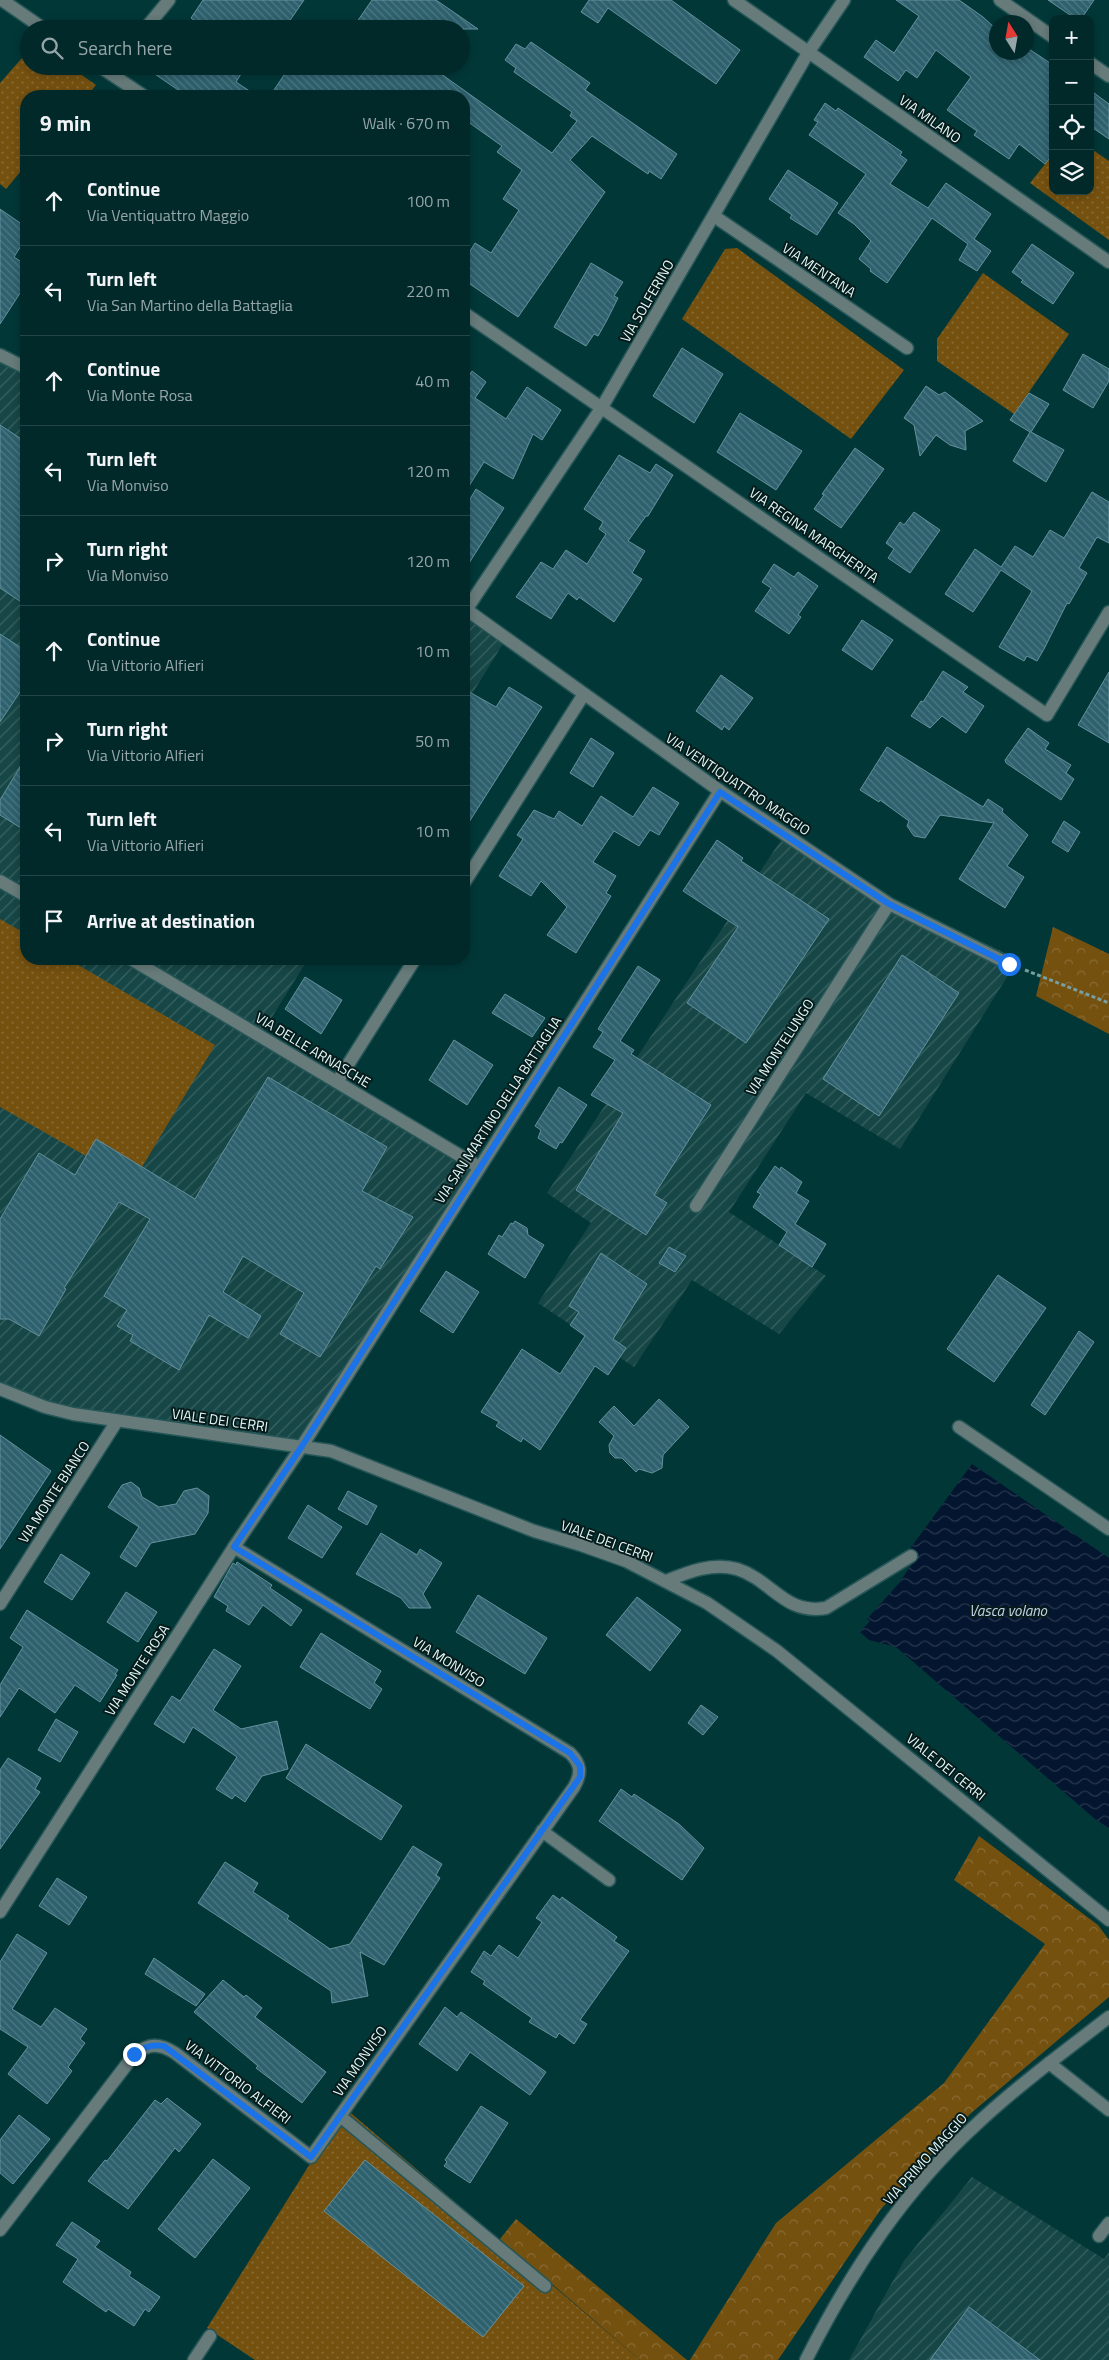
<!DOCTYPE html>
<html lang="en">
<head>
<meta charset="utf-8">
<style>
  body { margin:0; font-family:"Titillium Web",sans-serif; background:#0c3132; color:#f1f3f6 }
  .controls { position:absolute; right:15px; top:15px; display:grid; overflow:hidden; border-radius:10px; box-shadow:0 2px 8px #0003 }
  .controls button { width:45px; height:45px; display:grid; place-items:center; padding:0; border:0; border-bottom:1px solid #234547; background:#02292a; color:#f1f3f6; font:25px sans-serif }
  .compass { position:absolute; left:989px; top:15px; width:45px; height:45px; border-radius:50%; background:#02292a; box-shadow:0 2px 8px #0003; rotate:349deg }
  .stop { position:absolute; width:15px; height:15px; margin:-11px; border:4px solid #1a73e8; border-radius:50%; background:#fff }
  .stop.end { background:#1a73e8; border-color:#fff; box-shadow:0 1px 5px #0008 }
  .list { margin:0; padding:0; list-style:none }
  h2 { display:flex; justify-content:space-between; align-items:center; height:65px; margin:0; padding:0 20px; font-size:21px }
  h2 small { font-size:16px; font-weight:400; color:#96a6a8 }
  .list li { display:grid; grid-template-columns:32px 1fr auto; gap:15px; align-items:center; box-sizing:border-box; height:90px; padding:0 20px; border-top:1px solid #234547 }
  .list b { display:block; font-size:19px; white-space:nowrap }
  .list p { margin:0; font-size:16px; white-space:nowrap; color:#96a6a8 }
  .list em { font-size:16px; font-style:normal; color:#96a6a8 }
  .icon { flex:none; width:28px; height:28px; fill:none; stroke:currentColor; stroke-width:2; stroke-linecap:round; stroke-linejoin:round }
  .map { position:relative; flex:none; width:1109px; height:2360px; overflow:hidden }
  .search { position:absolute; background:#02292a; box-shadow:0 2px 8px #0003; left:20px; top:20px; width:450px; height:55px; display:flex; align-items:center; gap:12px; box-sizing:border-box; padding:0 18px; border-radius:28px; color:#96a6a8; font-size:19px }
  .panel { position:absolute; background:#02292a; box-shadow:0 2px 8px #0003; left:20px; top:90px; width:450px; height:875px; border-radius:20px }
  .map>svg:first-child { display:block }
</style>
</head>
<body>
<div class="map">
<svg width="1109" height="2360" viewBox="0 0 1109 2360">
  <defs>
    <pattern id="industrial-furrows" width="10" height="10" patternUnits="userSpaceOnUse" patternTransform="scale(1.25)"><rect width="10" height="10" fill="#174646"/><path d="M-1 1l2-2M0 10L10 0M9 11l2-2" fill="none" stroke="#386262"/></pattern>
    <pattern id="grass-dots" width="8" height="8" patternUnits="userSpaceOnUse" patternTransform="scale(1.25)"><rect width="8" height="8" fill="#755110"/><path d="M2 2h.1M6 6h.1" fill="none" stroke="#886b34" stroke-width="1.8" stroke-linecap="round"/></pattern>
    <pattern id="forest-crowns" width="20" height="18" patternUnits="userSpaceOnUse" patternTransform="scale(1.25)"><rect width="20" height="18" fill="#755110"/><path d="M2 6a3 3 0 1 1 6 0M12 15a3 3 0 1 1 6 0" fill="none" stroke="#886b34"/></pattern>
    <pattern id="water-waves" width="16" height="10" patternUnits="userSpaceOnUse" patternTransform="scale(1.25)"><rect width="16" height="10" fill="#03152f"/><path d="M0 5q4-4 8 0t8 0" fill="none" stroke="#27384e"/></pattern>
    <pattern id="building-back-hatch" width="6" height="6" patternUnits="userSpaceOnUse" patternTransform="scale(1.25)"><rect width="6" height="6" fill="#2e616e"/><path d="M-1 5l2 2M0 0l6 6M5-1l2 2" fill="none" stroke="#4c7984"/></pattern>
  </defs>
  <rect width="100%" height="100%" fill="#023738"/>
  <!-- industrial -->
  <g fill="url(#industrial-furrows)">
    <path d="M0 358 26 372V959H308L262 1033 475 1168 300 1441 76 1408 28 1396 0 1384Z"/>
    <path d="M464 613 504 642 464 707Z"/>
    <path d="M787 831 893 900 1018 959 900 1149 806 1093 729 1212 826 1276 779 1334 692 1280 634 1367 538 1303 591 1223 547 1193Z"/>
    <path d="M972 2177 1104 2259 1109 2252V2360H849L904 2261Z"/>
  </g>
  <!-- grass -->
  <g fill="url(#grass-dots)">
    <path d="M29 50V66H69L96 85 87 96H26V165L6 189 0 184V83Z"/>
    <path d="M1090 148 1109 161V240L1030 183 1053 154V191H1090Z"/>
    <path d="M737 248 904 370 851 439 682 319 725 249Z"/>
    <path d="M983 273 1069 334 1014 414 937 361V339Z"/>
    <path d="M0 919 26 934V959H68L215 1045 142 1167 96 1139 86 1156 0 1107Z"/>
    <path d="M345 2108 640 2360H255L207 2328Z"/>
  </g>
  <!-- forest -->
  <g fill="url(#forest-crowns)">
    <path d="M1053 927 1109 954V1034L1036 996Z"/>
    <path d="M979 1836 1098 1925 1109 1940V1997L970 2114 881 2209 778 2360H690L776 2223 944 2083 1045 1944 954 1880Z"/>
    <path d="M516 2219 687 2360H640L500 2239Z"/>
  </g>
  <!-- water -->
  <path fill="url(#water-waves)" d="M972 1464 1109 1558V1828L1095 1819 896 1647 869 1640 860 1632 870 1621 867 1619 900 1582 913 1562 909 1550Z"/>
  <!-- building -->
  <g fill="url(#building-back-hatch)" stroke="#65919d">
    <path d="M203 0H304L284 29H207L191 18Z"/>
    <path d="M372 0H436L478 29H352Z"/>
    <path d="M589 0H671L740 50 716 84 608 8 598 23 581 12Z"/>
    <path d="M896 0H959L983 17 996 29V52H1026V47L1053 65V154L1045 164 1019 144 1009 159 974 135 977 131 947 110 971 77 936 50 917 78 906 70 898 81 864 57 876 40 894 53 919 16Z"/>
    <path d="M1048 0H1094L1081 19H1076Z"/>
    <path d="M531 42 590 83 585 90 677 154 661 179 649 171 648 174 592 136 570 160 605 192 518 317 464 280V261L475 243 491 253 519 210 503 199 522 170 497 152 502 146 464 119V96H270L290 66H430L552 153 577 121 570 116 572 112 514 72 516 68 505 60 516 44 525 49Z"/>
    <path d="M143 66H246L236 82 257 96H187Z"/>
    <path d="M1090 90 1109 104V139L1090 126Z"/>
    <path d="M825 103 836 111 838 108 902 152 900 155 907 160 890 184 928 208 946 183 991 214 974 239 991 251 977 271 959 260 968 244 932 218 887 283 870 271 871 269 859 259 871 241 854 224 838 213 866 174 809 135 818 122 814 120Z"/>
    <path d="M788 170 838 203 817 235 790 218 792 215 769 199Z"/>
    <path d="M0 209 26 227V238L14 257 26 265V284L0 324Z"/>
    <path d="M1032 244 1074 273 1053 304 1021 282 1023 280 1012 272Z"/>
    <path d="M591 263 623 282 614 296 618 298 607 320 598 336 594 334 586 346 554 327Z"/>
    <path d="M682 348 723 374 694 423 653 396Z"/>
    <path d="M1083 354 1109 369V381L1093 408 1063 390Z"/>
    <path d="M472 371 486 382 475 398 506 419 527 387 561 410 542 440 533 434 513 479 484 462 464 494V384Z"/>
    <path d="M926 386 939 395 945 392 983 421 965 431 966 450 950 445 936 435 920 456 914 425 904 418Z"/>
    <path d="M1029 393 1049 404 1031 432 1064 450 1046 482 1013 461 1030 432 1010 420Z"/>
    <path d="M740 413 802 451 776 490 717 452Z"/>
    <path d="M0 425 26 442V605L0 588Z"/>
    <path d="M855 448 884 469 841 528 814 509 824 495 822 494Z"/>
    <path d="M619 455 650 473 656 464 673 475 648 516H646L628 541 645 551 632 573 642 579 614 622 579 597 577 600 568 593 551 619 516 597 541 562 553 569 566 550 587 564 606 534 599 529 603 522 584 509Z"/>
    <path d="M476 489 504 508 464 571V509Z"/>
    <path d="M1092 492 1109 502V543L1097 537 1079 568 1087 573 1069 604 1067 603 1044 649 1037 661 1027 656 1024 661 999 647 1032 591 1001 570 973 612 945 594 975 549 1001 567 1015 546 1033 557 1050 530 1064 538Z"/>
    <path d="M914 512 940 530 910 573 888 558 894 549 886 543 900 522 904 525Z"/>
    <path d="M774 564 794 577 798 572 818 586 798 615 801 617 789 634 755 611 771 588 762 582Z"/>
    <path d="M862 620 893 640 872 670 842 650Z"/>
    <path d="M0 634 26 651V683L0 722Z"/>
    <path d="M943 671 968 687 963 692 984 706 966 733 942 716 930 728 911 716 921 701 923 702Z"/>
    <path d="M1109 672V743L1078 725Z"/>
    <path d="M721 675 753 698 729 730 724 726 722 730 696 711Z"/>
    <path d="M509 687 542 707 464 830V689L496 707Z"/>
    <path d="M1028 728 1049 743 1045 749 1071 765 1066 773 1074 779 1061 800 1006 763 1005 760Z"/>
    <path d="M591 738 614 753 593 787 570 773Z"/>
    <path d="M887 747 983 807 988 799 1003 809 1002 812 1028 835 1007 866 1024 877 1005 908 959 879 994 823 940 815 925 838 914 836 907 826 909 821 880 800 879 802 860 790Z"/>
    <path d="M26 757V831L0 815V800Z"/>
    <path d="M653 787 679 803 659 835 650 830 639 846 614 831 593 862 616 876 606 893 611 896 576 953 547 935 567 907 541 881 531 896 499 876 523 839 517 835 534 810 554 819 559 811 582 826 601 796 633 817Z"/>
    <path d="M1064 821 1080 832 1068 852 1052 842Z"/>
    <path d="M717 840 743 858 741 861 829 919 746 1043 687 1003 738 927 683 891Z"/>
    <path d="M902 955 959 993 879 1116 823 1079Z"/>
    <path d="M638 966 660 980 620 1041 634 1050 631 1054 711 1105 654 1195 667 1203 646 1235 576 1190 623 1113 591 1095 615 1060 593 1047 603 1032 598 1029Z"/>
    <path d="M305 977 342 1000 321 1034 285 1009Z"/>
    <path d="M505 994 545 1018 532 1037 492 1013Z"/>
    <path d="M454 1040 493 1065 467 1105 429 1080Z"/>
    <path d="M268 1077 387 1147 362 1191 413 1217 380 1269 376 1266 320 1357 280 1334 304 1293 243 1256 223 1292 261 1316 248 1338 209 1315 179 1370 130 1341 133 1335 117 1326 127 1310 104 1296 150 1219 119 1202 64 1288 66 1289 39 1336 9 1319H0V1219L39 1153 75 1175 96 1139 195 1199Z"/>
    <path d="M559 1087 587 1105 562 1143 560 1142 556 1149 538 1138 541 1130 535 1126Z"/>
    <path d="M775 1166 780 1170 781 1167 802 1182 796 1193 809 1201 795 1224 826 1244 812 1267 779 1245 787 1232 753 1207 761 1194 757 1192Z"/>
    <path d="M515 1221 527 1228 528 1235 544 1245 525 1278 488 1254 499 1235 502 1237 511 1223 513 1224Z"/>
    <path d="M669 1247 686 1256 675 1272 659 1263Z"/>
    <path d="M601 1253 647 1284 613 1339 626 1348 608 1375 595 1366 540 1450 523 1438 521 1442 496 1426 499 1422 481 1412 522 1349 560 1374 585 1336 570 1325 579 1312 569 1306Z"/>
    <path d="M446 1271 479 1292 453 1333 420 1311Z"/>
    <path d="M998 1275 1046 1308 994 1382 947 1349Z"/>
    <path d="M1079 1331 1094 1342 1045 1415 1031 1405Z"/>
    <path d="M659 1399 689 1427 663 1455 662 1468 652 1473 639 1469 636 1472 622 1458H615L610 1453 609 1445 614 1436 599 1422 614 1406 634 1426Z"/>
    <path d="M0 1435 51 1471 0 1549Z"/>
    <path d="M131 1482 139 1488 142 1497 159 1507 176 1504 184 1491 197 1488 209 1496 208 1513 195 1534 151 1543 136 1567 120 1557 139 1527 108 1507 122 1485Z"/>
    <path d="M348 1491 377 1506 367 1525 338 1509Z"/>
    <path d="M308 1505 342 1527 322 1558 288 1538Z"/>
    <path d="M381 1533 417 1555 420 1549 442 1563 423 1594 431 1608H409L401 1598 356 1574Z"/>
    <path d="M61 1554 90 1573 72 1600 44 1582Z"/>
    <path d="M237 1562 272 1585 270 1588 302 1610 291 1626 263 1605 249 1625 226 1611 228 1606 214 1597 233 1563 236 1565Z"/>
    <path d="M126 1592 157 1612 138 1642 107 1622Z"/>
    <path d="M478 1595 547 1638 525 1674 456 1632Z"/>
    <path d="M637 1597 681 1630 650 1671 606 1635Z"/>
    <path d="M27 1610 118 1670 115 1674 117 1675 100 1702 75 1685 55 1713 19 1688 0 1717V1685L23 1647 10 1638Z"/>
    <path d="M321 1633 381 1671 374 1683 382 1689 370 1709 300 1667Z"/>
    <path d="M214 1649 241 1666 213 1710 241 1729 277 1721 288 1769 262 1776 245 1802 235 1795 232 1799 216 1789 237 1757 193 1727 184 1743 154 1724 172 1696 180 1701Z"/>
    <path d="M701 1705 718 1717 703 1735 688 1723Z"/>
    <path d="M56 1719 78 1732 60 1762 38 1750Z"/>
    <path d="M306 1744 402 1806 381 1840 286 1778Z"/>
    <path d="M8 1758 41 1778 35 1789 40 1792 0 1849V1770Z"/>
    <path d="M621 1789 632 1797 634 1794 679 1824 704 1848 682 1880 599 1821Z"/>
    <path d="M413 1846 442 1864 436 1875 440 1878 384 1965 360 1952 368 1996 332 2003 331 1991 198 1903 225 1862 258 1883 253 1892 289 1916 287 1919 330 1949 350 1944Z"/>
    <path d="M57 1878 87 1897 69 1925 39 1906Z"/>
    <path d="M553 1895 560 1900 562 1897 617 1937 614 1941 629 1951 580 2020 587 2024 574 2044 559 2033 556 2038 529 2022 532 2018 483 1984 485 1981 471 1972 484 1951 491 1956 499 1945 518 1958 542 1922 536 1918Z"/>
    <path d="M17 1934 47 1953 12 2009 41 2027 55 2008 87 2029 80 2039 85 2043 68 2067 72 2071 47 2104 8 2074 28 2047 0 2029V1962Z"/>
    <path d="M154 1958 205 1994 196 2006 145 1974Z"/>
    <path d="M223 1980 244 1997 246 1995 262 2008 255 2017 326 2072 302 2103 256 2068 258 2066 194 2012Z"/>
    <path d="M445 2007 457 2017 461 2012 546 2072 530 2095 470 2052 457 2071 419 2044Z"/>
    <path d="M167 2098 201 2124 179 2152 175 2148 128 2209 88 2181 105 2160 107 2161 155 2100 161 2104Z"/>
    <path d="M481 2106 508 2123 470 2183 444 2166 447 2162 445 2160Z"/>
    <path d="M19 2115 50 2139 13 2184 0 2173V2140Z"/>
    <path d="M213 2159 250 2188 195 2258 158 2229Z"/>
    <path d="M365 2160 524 2286 483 2337 324 2211Z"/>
    <path d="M72 2222 100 2241 95 2247 131 2272 129 2276 160 2297 149 2312 145 2309 134 2326 108 2309 106 2312 63 2282 78 2259 56 2245Z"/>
    <path d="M969 2307 1040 2360H930Z"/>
  </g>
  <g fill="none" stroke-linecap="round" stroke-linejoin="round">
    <!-- minor casing -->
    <g stroke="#265657" stroke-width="15">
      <g id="minor">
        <path d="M2 0 44 29"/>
        <path d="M734 0 1109 262"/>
        <path d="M1000 0 1053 37"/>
        <path d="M145 29 169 0"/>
        <path d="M1090 63 1109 76"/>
        <path d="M99 66 144 96"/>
        <path d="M714 216 907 348"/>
        <path d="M464 313 1047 715 1109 612"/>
        <path d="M0 355 26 368"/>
        <path d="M464 608 720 791 889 904 1009 964"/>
        <path d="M466 610 602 407 808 53 844 0"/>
        <path d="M0 881 26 896"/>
        <path d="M464 883 584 694"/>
        <path d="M131 959 479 1167"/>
        <path d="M337 1082 415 959"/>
        <path d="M696 1206 889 904"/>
        <path d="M0 1389 45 1407 73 1414 331 1451 534 1531 581 1545 626 1561 707 1603 777 1651 1109 1920"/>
        <path d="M959 1427 1109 1529"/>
        <path d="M234 1547 570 1753C581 1764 582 1773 574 1787L340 2116 545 2286"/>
        <path d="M666 1581C688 1572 713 1562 737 1569 772 1580 784 1615 826 1608L911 1556"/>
        <path d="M0 1604 117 1421"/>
        <path d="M542 1831 609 1880"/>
        <path d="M0 1912 234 1547 302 1446 720 791"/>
        <path d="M1049 2063 1109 2110"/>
        <path d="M0 2230 134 2055C149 2043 159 2043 175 2053L311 2157 340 2116"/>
        <path d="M1099 2236 1109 2223"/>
        <path d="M194 2360 210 2336"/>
        <path d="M806 2360C851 2271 905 2189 979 2122 1020 2084 1065 2051 1109 2017"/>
      </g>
    </g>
    <!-- path -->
    <path stroke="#789e9f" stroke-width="3" stroke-dasharray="4 2.5" stroke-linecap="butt" d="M1025 970 1109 1003"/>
    <!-- minor -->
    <use href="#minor" stroke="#677b7b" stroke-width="12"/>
  </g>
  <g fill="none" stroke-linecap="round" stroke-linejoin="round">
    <!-- route -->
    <path stroke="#1a73e8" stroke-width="6" d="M134 2054C145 2047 151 2044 164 2046L311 2157 580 1777V1766L570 1753 234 1547 302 1446 720 792 889 904 1009 964"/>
  </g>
  <g text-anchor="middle" stroke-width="4" stroke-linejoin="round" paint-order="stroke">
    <!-- street labels -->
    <g font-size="14" fill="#e2fafa" stroke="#081b1b">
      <text transform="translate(930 119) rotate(35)" y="5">VIA MILANO</text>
      <text transform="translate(819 270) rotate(34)" y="5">VIA MENTANA</text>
      <text transform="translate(647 301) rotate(-60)" y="5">VIA SOLFERINO</text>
      <text transform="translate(814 535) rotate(35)" y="5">VIA REGINA MARGHERITA</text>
      <text transform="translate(738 784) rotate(34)" y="5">VIA VENTIQUATTRO MAGGIO</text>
      <text transform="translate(780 1047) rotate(-57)" y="5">VIA MONTELUNGO</text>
      <text transform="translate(313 1050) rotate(31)" y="5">VIA DELLE ARNASCHE</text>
      <text transform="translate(498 1110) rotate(-57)" y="5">VIA SAN MARTINO DELLA BATTAGLIA</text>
      <text transform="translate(220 1420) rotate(8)" y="5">VIALE DEI CERRI</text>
      <text transform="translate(54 1492) rotate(-57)" y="5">VIA MONTE BIANCO</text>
      <text transform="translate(607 1541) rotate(20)" y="5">VIALE DEI CERRI</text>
      <text transform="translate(449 1662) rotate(32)" y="5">VIA MONVISO</text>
      <text transform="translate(137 1670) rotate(-57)" y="5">VIA MONTE ROSA</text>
      <text transform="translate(946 1767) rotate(39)" y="5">VIALE DEI CERRI</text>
      <text transform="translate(360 2061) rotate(-55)" y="5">VIA MONVISO</text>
      <text transform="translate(238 2082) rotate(37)" y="5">VIA VITTORIO ALFIERI</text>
      <text transform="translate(925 2159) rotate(-48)" y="5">VIA PRIMO MAGGIO</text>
    </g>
    <!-- water labels -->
    <g font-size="15" font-style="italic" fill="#c5d5eb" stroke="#081b1b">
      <text x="1008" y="1616">Vasca volano</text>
    </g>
  </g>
</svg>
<div class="controls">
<button>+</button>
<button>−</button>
<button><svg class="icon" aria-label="locate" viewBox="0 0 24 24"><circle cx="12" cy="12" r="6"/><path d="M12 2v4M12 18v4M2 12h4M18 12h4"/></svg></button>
<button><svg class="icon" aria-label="layers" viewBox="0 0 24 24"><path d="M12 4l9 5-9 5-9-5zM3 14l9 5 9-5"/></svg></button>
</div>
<svg class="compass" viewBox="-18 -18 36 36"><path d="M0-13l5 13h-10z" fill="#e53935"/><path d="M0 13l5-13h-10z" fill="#96a6a8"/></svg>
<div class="stop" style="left:1009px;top:964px"></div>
<div class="stop end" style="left:134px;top:2054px"></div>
<div class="search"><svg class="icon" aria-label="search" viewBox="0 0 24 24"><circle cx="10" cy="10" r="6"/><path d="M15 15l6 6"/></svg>Search here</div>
<section class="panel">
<h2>9 min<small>Walk · 670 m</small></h2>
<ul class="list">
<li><svg class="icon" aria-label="ahead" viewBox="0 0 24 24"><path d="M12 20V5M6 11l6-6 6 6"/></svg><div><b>Continue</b><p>Via Ventiquattro Maggio</p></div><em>100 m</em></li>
<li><svg class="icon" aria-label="left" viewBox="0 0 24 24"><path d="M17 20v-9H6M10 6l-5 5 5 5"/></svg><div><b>Turn left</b><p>Via San Martino della Battaglia</p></div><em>220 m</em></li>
<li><svg class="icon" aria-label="ahead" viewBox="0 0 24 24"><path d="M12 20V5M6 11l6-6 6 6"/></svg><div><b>Continue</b><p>Via Monte Rosa</p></div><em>40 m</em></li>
<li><svg class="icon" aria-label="left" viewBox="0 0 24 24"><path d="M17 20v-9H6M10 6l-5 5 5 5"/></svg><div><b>Turn left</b><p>Via Monviso</p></div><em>120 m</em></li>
<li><svg class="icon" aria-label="right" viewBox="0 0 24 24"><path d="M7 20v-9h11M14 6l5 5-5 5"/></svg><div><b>Turn right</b><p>Via Monviso</p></div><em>120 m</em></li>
<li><svg class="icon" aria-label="ahead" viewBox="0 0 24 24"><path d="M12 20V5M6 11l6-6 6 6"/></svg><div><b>Continue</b><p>Via Vittorio Alfieri</p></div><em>10 m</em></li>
<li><svg class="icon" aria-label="right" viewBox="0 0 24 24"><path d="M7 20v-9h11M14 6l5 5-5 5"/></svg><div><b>Turn right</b><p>Via Vittorio Alfieri</p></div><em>50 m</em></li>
<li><svg class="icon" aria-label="left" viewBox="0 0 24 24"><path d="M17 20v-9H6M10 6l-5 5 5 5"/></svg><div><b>Turn left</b><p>Via Vittorio Alfieri</p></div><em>10 m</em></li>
<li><svg class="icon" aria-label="arrive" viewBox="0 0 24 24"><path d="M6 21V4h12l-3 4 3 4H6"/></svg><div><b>Arrive at destination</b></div></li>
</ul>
</section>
</div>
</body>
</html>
